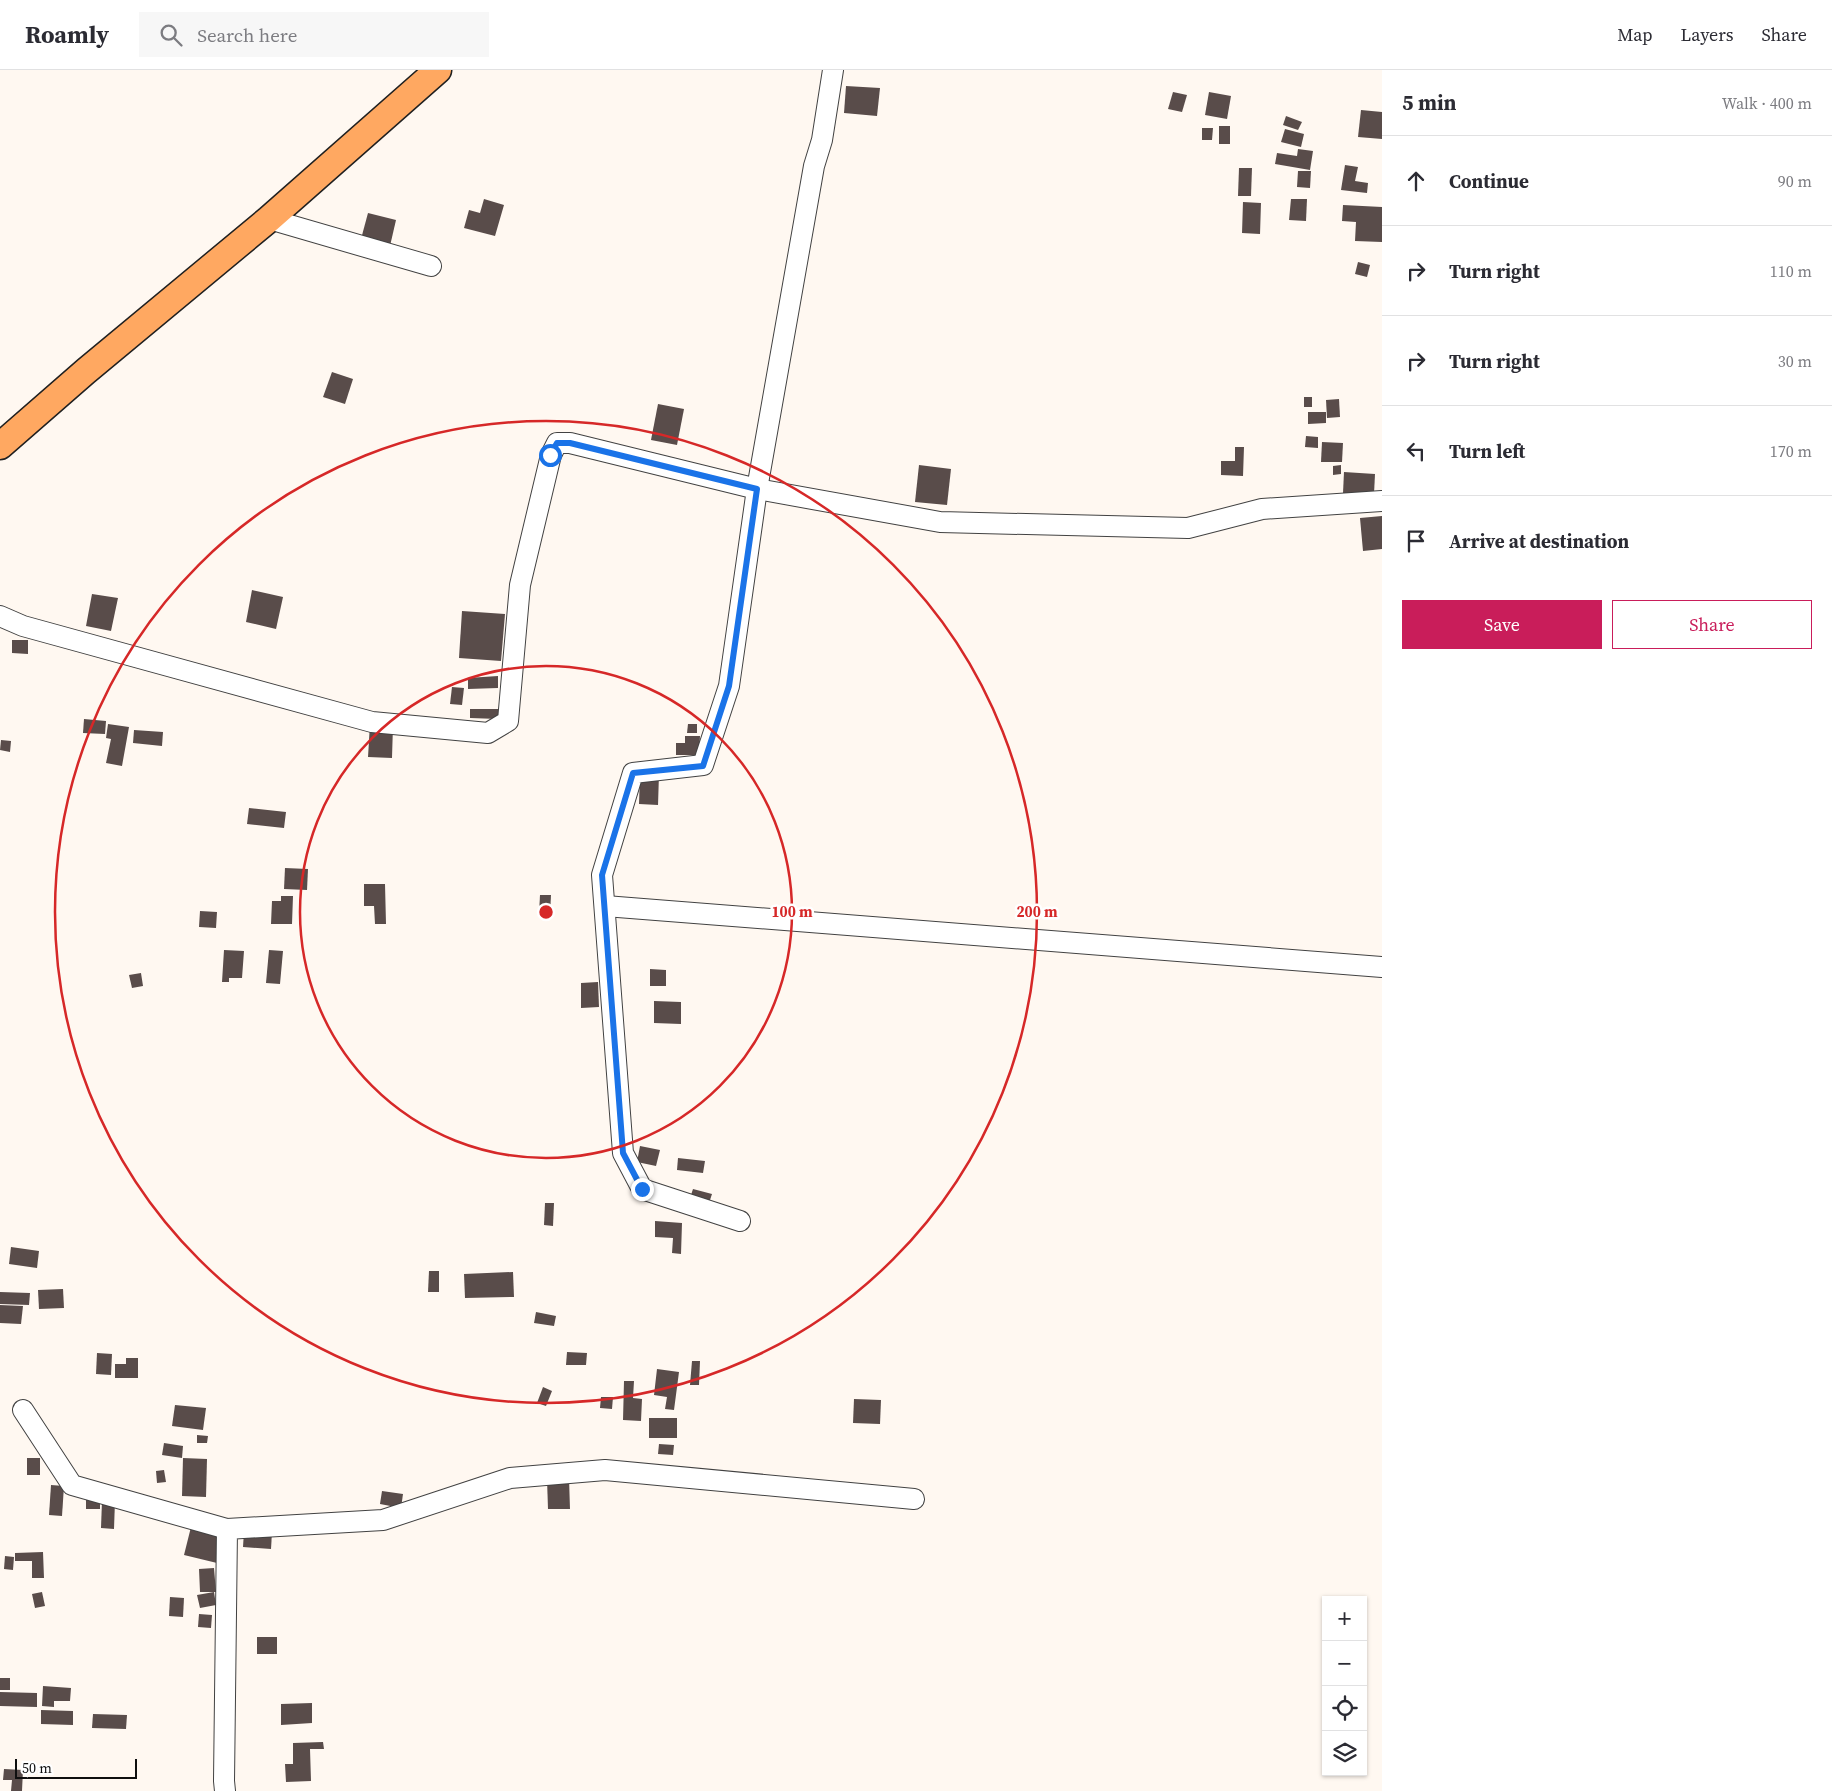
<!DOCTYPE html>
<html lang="en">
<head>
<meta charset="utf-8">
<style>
  body { margin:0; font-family:"Source Serif 4",serif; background:#f7f7f7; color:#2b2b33 }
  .controls { position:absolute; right:15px; bottom:15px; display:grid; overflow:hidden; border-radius:0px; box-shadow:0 1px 4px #0004 }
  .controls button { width:45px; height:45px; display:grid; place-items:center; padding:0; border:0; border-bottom:1px solid #e1e1e2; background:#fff; color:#2b2b33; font:25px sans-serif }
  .scale { position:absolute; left:15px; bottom:12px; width:122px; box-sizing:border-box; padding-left:5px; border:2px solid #0f0f0f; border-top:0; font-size:14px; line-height:18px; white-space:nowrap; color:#0f0f0f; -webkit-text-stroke:4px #fff; paint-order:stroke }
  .stop { position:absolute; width:15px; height:15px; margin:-11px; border:4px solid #1a73e8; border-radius:50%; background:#fff }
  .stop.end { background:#1a73e8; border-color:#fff; box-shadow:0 1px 5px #0008 }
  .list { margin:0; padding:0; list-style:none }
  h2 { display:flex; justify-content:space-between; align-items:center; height:65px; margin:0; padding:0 20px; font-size:21px }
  h2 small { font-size:16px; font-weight:400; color:#7c7c81 }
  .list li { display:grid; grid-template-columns:32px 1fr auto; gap:15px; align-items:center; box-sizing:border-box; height:90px; padding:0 20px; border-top:1px solid #e1e1e2 }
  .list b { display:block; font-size:19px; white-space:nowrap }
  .list em { font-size:16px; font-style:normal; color:#7c7c81 }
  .actions { display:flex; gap:10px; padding:15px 20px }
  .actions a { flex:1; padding:11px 0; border:1px solid #c91d5a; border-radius:0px; text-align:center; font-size:18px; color:#c91d5a }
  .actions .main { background:#c91d5a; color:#fff }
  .icon { flex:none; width:28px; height:28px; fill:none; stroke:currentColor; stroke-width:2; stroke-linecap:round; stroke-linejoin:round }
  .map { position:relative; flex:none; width:1382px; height:1721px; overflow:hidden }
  header { display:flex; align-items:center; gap:30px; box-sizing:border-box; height:70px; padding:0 25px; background:#fff; border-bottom:1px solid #e1e1e2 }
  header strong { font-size:24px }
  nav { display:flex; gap:28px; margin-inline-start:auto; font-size:18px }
  .search { width:350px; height:45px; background:#f7f7f7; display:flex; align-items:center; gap:12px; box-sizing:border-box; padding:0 18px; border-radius:0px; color:#7c7c81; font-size:19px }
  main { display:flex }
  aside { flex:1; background:#fff }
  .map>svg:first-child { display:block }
</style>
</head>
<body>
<header>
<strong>Roamly</strong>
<div class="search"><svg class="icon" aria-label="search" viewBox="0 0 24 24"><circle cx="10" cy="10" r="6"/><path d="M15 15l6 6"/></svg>Search here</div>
<nav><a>Map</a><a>Layers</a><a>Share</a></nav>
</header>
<main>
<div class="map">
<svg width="1382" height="1721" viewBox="0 0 1382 1721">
  <rect width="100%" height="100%" fill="#fff8f1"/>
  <!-- building -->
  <g fill="#594c4a">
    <path d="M846 16 880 18 877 46 844 43Z"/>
    <path d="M1173 22 1187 25 1182 42 1168 39Z"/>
    <path d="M1209 22 1231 26 1227 49 1205 45Z"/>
    <path d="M1361 40 1382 42V69L1358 67Z"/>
    <path d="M1286 46 1302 52 1298 60 1283 55Z"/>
    <rect x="1219" y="56" width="11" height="18"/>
    <path d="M1202 58H1213L1212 70H1202Z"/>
    <path d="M1285 59 1304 64 1301 77 1281 72Z"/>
    <path d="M1298 79 1313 81 1310 100 1275 94 1277 83 1297 86Z"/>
    <path d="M1345 95 1358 97 1355 111 1368 113 1367 123 1341 120Z"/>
    <path d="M1239 98H1252L1251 126H1238Z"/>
    <path d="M1298 101H1311L1310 118 1297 117Z"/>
    <path d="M484 129 504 135 495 166 464 158 469 140 480 143Z"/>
    <path d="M1291 129H1307L1306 151 1289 150Z"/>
    <path d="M1243 132 1261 133 1260 164 1242 163Z"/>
    <path d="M1343 135 1382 137V172L1355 171 1356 152 1342 151Z"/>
    <path d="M368 143 396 150 390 176 361 169Z"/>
    <path d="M1358 192 1370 195 1367 207 1355 204Z"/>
    <path d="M332 302 353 309 345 334 323 327Z"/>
    <rect x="1304" y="327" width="8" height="10"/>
    <path d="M1339 329 1340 347 1327 348 1326 330Z"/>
    <path d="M658 334 684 339 677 375 651 370Z"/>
    <path d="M1308 342H1326V353L1308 354Z"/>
    <path d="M1306 366 1318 367V378L1305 377Z"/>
    <path d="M1322 372 1343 373 1342 392H1321Z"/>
    <path d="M1235 377H1244L1243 406 1221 405V391H1235Z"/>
    <path d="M919 395 951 399 947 435 915 432Z"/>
    <path d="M1341 395V404L1333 405V396Z"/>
    <path d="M1344 402 1375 404 1374 424 1343 423Z"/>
    <path d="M1382 446V479L1363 481 1360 448Z"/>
    <path d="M252 520 283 527 276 559 246 552Z"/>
    <path d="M92 524 118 528 111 561 86 556Z"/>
    <path d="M462 541 505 544 501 591 459 588Z"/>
    <path d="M12 570H28V584L12 583Z"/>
    <path d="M498 606V618L468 619V608Z"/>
    <path d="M452 617 464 618 462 635 450 634Z"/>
    <path d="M470 639H498V649L470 648Z"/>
    <path d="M84 649 106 651 105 664 83 663Z"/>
    <path d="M108 654 129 657 122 696 106 693 111 669 106 668Z"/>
    <path d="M370 654 393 655 392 688 368 687Z"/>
    <path d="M688 654H697V663H687Z"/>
    <path d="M134 660 163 662 162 676 133 673Z"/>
    <path d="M685 666H700L699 685H676V673H685Z"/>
    <path d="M1 670 11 671 10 682 0 680Z"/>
    <path d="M640 704H659L658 735 639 734Z"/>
    <path d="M249 738 286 742 284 758 247 754Z"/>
    <path d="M285 798 308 799 307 820 284 819Z"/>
    <path d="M364 814H385L386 854H375L374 836H364Z"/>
    <path d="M540 825H551L550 845 539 844Z"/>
    <path d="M281 826H293L292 854H271L272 831H281Z"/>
    <path d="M200 841 217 842 216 858 199 857Z"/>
    <path d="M224 880 244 881 242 908H229V912H222Z"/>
    <path d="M269 880 283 881 280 914 266 913Z"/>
    <path d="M650 899 666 900V916H650Z"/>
    <path d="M141 903 143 916 132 918 129 905Z"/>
    <path d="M598 912 599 937 581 938V913Z"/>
    <path d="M654 931 681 932V954L654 953Z"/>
    <path d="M640 1076 660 1080 656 1096 637 1092Z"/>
    <path d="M678 1088 705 1091 703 1103 677 1100Z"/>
    <path d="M693 1119 712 1124 708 1136 689 1131Z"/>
    <path d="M545 1133H554L553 1156 544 1155Z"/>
    <path d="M655 1151 682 1153 681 1184 672 1183 673 1168 655 1167Z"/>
    <path d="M11 1177 39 1181 37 1198 9 1194Z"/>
    <path d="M429 1201H439V1222H428Z"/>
    <path d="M513 1202 514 1227 465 1228 464 1204Z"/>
    <path d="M63 1219 64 1238 39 1239 38 1220Z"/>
    <path d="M0 1222 30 1223 29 1235 0 1234Z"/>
    <path d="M0 1235 23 1236 21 1254 0 1253Z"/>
    <path d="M536 1242 556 1246 554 1256 534 1253Z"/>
    <path d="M567 1282 587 1283 586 1295H566Z"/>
    <path d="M97 1283 112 1284 111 1305 96 1304Z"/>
    <path d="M126 1288H138V1308H115V1294H126Z"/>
    <path d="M692 1291H700L699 1315H690Z"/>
    <path d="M657 1299 679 1302 674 1340 665 1339 667 1327 654 1325Z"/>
    <path d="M624 1311H634L633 1328 642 1329 641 1351 623 1350Z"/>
    <path d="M543 1317 552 1321 546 1336 537 1333Z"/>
    <path d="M601 1327H613L612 1339 600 1338Z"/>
    <path d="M854 1329 881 1330 880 1354 853 1353Z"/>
    <path d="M175 1335 206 1338 203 1360 172 1356Z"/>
    <rect x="649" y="1348" width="28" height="20"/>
    <path d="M197 1365 208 1366 207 1373H197Z"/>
    <path d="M164 1373 183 1376 182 1388 162 1385Z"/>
    <path d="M659 1374 674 1375 673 1385 658 1384Z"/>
    <rect x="27" y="1388" width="13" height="17"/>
    <path d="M183 1388 207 1389 206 1427 182 1426Z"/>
    <path d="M164 1400 166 1412 157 1413 156 1401Z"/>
    <path d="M569 1408 570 1439H548L547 1409Z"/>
    <path d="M51 1415 64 1416 62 1446 49 1445Z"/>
    <path d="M382 1421 403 1424 401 1438 380 1434Z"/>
    <path d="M100 1428V1439H86V1429Z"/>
    <path d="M102 1431H115L114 1459 101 1458Z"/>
    <path d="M191 1457 224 1465 217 1493 184 1485Z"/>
    <path d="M244 1460 272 1462 271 1479 243 1477Z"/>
    <path d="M43 1482 44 1508H32V1491H15V1483Z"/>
    <path d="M5 1486 14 1487 13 1500 4 1499Z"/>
    <path d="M214 1498 216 1522H214L216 1535 200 1538 197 1525 214 1522H200L199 1499Z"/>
    <path d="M42 1522 45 1536 35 1538 32 1524Z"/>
    <path d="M170 1527 184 1528 183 1547 169 1546Z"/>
    <path d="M199 1544 212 1545 211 1558 198 1557Z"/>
    <rect x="257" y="1567" width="20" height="17"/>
    <rect x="0" y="1608" width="10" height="12"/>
    <path d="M43 1616 71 1618 70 1631H54V1637L42 1636Z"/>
    <path d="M0 1622 37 1623V1637L0 1636Z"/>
    <path d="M312 1633V1653L281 1655V1634Z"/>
    <path d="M41 1640 73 1641V1655L41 1654Z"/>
    <path d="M93 1644 127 1645 126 1659 92 1658Z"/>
    <path d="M323 1672 324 1679H310L311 1711 286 1712 285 1694H293V1673Z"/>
    <path d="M4 1699 23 1700 22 1721H11L12 1710H3Z"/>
  </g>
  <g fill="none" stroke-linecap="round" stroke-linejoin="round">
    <!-- minor casing -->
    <g stroke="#424242" stroke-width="22">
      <g id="minor">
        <path d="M269 149 431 196"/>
        <path d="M0 546 23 556 372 652 488 663 508 651 520 515 551 385 557 373H570L757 419 940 452 1188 458 1262 439 1382 431"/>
        <path d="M605 836 1382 897"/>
        <path d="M740 1151 642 1119 623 1083 602 805 633 703 703 695 729 616 757 419 814 96 822 70 833 0"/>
        <path d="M23 1340 72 1415 227 1459"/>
        <path d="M225 1721 224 1711 227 1459 383 1450 510 1408 605 1400 914 1429"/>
      </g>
    </g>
    <!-- major casing -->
    <g stroke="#202020" stroke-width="29">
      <path id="major" d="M0 376 86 301 269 149 438 0"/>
    </g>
    <!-- minor -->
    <use href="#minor" stroke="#fff" stroke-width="20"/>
    <!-- major -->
    <use href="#major" stroke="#ffa861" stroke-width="26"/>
  </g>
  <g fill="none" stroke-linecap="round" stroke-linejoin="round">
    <!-- route -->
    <path stroke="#1a73e8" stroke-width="6" d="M550 385 557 373H570L757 419 729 616 703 696 633 703 602 805 623 1083 642 1119"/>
  </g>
  <!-- distance rings -->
  <g fill="none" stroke="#d62828" stroke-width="2.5">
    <circle cx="546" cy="842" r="246"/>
    <circle cx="546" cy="842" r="491"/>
  </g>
  <circle cx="546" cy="842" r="8" fill="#d62828" stroke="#fff" stroke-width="2.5"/>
  <g font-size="15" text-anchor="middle" font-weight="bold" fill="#d62828" stroke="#fff" stroke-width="5" stroke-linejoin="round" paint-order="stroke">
    <text x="792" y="847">100 m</text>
    <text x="1037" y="847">200 m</text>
  </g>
</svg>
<div class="controls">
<button>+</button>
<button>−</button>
<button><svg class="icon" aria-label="locate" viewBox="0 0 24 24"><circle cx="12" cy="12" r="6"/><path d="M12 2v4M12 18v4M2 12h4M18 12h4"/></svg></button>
<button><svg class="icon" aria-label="layers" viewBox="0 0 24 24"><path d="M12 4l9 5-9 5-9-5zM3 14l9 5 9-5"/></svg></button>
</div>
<div class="scale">50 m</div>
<div class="stop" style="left:550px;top:385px"></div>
<div class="stop end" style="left:642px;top:1119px"></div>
</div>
<aside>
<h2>5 min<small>Walk · 400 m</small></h2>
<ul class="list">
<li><svg class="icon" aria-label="ahead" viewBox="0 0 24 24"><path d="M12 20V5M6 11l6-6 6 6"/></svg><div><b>Continue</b></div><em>90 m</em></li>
<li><svg class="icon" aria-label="right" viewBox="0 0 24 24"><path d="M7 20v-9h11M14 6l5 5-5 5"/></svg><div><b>Turn right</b></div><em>110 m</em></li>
<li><svg class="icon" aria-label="right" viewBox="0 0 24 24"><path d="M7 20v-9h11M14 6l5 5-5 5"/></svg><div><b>Turn right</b></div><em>30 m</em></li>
<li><svg class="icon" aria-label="left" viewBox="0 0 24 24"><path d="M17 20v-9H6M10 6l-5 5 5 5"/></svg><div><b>Turn left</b></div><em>170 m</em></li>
<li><svg class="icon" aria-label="arrive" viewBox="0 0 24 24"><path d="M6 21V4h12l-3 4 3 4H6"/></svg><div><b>Arrive at destination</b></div></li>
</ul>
<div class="actions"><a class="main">Save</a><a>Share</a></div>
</aside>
</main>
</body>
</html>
